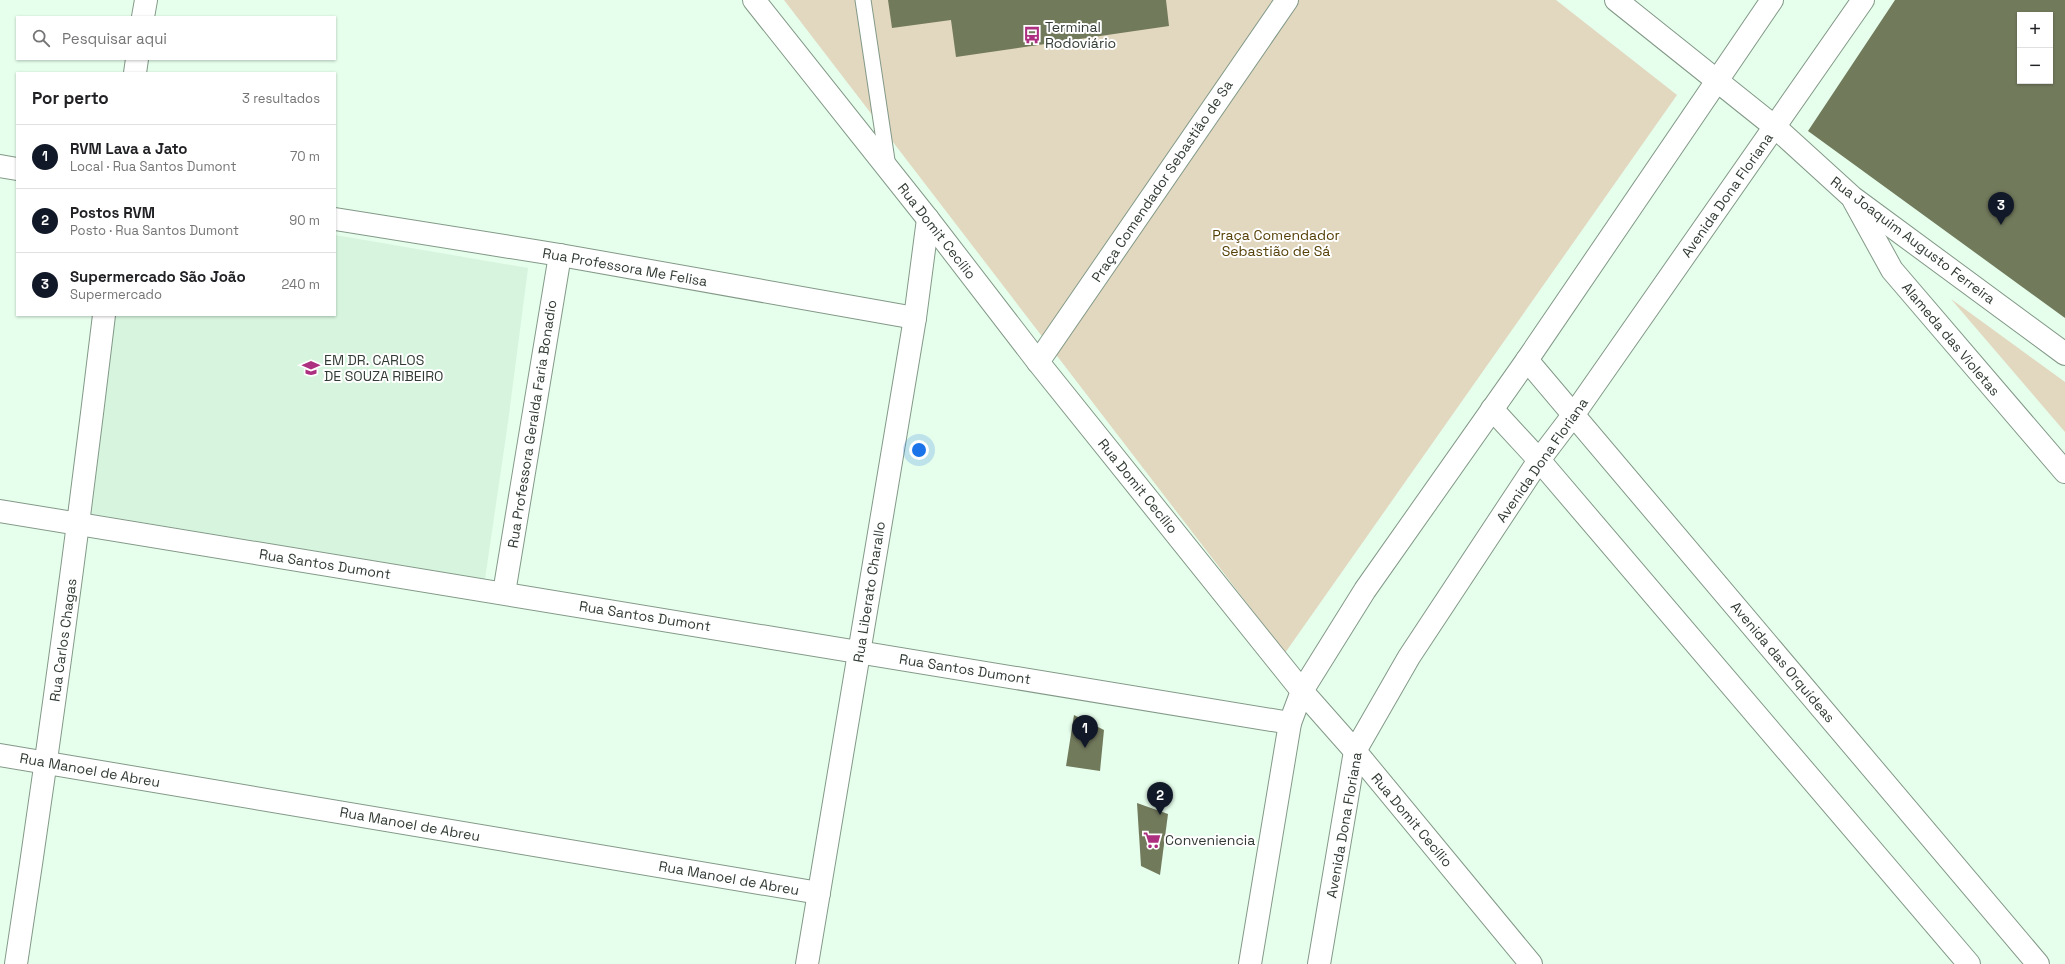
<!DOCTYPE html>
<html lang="pt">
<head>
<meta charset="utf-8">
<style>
  body { margin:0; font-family:"Space Grotesk",sans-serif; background:#f6f6f6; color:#202124 }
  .controls { position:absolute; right:12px; top:12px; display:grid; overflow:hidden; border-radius:0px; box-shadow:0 1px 3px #0004 }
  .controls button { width:36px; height:36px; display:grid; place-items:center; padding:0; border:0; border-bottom:1px solid #e0e0e0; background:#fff; color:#202124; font:20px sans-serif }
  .you { position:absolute; left:919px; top:450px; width:14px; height:14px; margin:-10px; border:3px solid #fff; border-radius:50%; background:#1a73e8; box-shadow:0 0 0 6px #1a73e833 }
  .badge { display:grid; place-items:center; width:26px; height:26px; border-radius:50%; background:#111827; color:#fff; font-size:13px; font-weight:700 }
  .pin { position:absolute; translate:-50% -33px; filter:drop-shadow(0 1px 2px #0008) }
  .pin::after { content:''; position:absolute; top:21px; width:14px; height:12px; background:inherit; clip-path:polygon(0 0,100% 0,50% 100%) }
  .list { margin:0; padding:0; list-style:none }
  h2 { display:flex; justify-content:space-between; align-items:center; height:52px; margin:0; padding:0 16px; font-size:17px }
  h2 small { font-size:13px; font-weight:400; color:#757577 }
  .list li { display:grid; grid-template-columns:26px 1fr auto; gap:12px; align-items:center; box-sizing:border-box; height:64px; padding:0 16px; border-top:1px solid #e0e0e0 }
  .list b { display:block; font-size:15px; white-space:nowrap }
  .list p { margin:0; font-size:13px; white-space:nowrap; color:#757577 }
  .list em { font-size:13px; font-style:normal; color:#757577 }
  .icon { flex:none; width:22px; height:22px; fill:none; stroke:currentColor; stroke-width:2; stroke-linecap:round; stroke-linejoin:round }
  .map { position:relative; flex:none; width:2065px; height:964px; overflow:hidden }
  .search { position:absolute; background:#fff; box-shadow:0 1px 3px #0004; left:16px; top:16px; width:320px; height:44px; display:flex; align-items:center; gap:10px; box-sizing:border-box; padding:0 14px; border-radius:0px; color:#757577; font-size:15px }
  .panel { position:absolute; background:#fff; box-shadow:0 1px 3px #0004; left:16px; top:72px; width:320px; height:244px; border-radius:0px }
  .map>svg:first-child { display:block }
</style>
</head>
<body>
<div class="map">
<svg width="2065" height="964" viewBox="0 0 2065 964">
  <rect width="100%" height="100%" fill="#e6feec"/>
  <!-- built -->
  <path fill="#d6f4de" d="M335 235 528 268 508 422 485 579 87 513 113 315H335Z"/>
  <!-- green -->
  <g fill="#e2d7bf">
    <path d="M784 0H1556L1677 95 1285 653Z"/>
    <path d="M1951 299 2065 382V432Z"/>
  </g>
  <!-- building -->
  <g fill="#727a5c" fill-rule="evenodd">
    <path d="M888 0H1166L1169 26 956 57 951 20 892 28Z"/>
    <path d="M1895 0H2065V318L1808 131ZM2020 15H2050V81H2020Z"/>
    <path d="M1074 715 1104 730 1100 771 1066 766Z"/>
    <path d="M1137 803 1168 814 1160 875 1141 866Z"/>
  </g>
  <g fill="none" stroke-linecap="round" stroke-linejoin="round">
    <!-- service casing -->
    <g stroke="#839988" stroke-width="17">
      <path id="service" d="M863 0 888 167"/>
    </g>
    <!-- minor casing -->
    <g stroke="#839988" stroke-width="24">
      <g id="minor">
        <path d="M754 0 928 219 1038 362 1302 691 1355 751 1531 964"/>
        <path d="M1616 0 1775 127 1852 197 2065 354"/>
        <path d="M143 17 146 0"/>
        <path d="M135 73 137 59"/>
        <path d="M0 166 17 169"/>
        <path d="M1854 201 1892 270 2065 472"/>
        <path d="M335 219 560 255 915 318"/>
        <path d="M1527 360 2038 964"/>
        <path d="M1038 362 1287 0"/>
        <path d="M1492 409 1539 460 1969 964"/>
        <path d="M0 511 1290 723"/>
        <path d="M504 593 560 255"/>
        <path d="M0 755 819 893"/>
        <path d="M16 964C49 748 78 532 104 315"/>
        <path d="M807 964 915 318 928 219"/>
      </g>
    </g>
    <!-- secondary casing -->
    <g stroke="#839988" stroke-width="24">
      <g id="secondary">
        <path d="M1250 964 1290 723 1302 691 1365 590 1527 360 1772 0"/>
        <path d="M1319 964 1355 751 1409 657 1539 460 1574 414 1863 0"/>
      </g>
    </g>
    <!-- service -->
    <use href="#service" stroke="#fff" stroke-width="15"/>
    <!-- minor -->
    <use href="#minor" stroke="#fff" stroke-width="22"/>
    <!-- secondary -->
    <use href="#secondary" stroke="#fff" stroke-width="22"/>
  </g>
  <!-- icons -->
  <defs>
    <g id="bus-bare" transform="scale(1.38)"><path d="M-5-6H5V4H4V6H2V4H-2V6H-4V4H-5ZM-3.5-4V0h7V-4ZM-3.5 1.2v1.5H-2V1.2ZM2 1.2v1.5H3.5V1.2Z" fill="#ad2f7f" stroke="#fff" stroke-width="2.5" paint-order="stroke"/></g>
    <g id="school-bare" transform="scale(1.38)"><path d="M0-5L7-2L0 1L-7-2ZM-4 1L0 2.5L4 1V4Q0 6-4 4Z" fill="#ad2f7f" stroke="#fff" stroke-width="2.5" paint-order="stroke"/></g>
    <g id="supermarket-bare" transform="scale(1.38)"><path d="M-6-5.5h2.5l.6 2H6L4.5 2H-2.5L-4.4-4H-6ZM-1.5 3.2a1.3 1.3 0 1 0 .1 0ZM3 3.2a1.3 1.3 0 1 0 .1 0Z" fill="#ad2f7f" stroke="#fff" stroke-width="2.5" paint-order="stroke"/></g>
  </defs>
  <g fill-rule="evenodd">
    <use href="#bus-bare" x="1032" y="35"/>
    <use href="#school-bare" x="311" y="368"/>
    <use href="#supermarket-bare" x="1152" y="840"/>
  </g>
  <g text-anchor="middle" stroke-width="4" stroke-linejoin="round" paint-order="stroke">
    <!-- poi labels -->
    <g font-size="14" fill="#323b34" stroke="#fff" text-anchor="start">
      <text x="1045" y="32">Terminal<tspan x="1045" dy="16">Rodoviário</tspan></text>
      <text x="324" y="365">EM DR. CARLOS<tspan x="324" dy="16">DE SOUZA RIBEIRO</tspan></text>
      <text x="1165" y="845">Conveniencia</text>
    </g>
    <!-- street labels -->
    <g font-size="14" fill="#323b34" stroke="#fff">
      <text transform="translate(1162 181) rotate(-56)" y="5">Praça Comendador Sebastião de Sa</text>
      <text transform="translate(1727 195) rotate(-55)" y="5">Avenida Dona Floriana</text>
      <text transform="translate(937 231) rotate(52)" y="5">Rua Domit Cecílio</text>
      <text transform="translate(1913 240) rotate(37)" y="5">Rua Joaquim Augusto Ferreira</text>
      <text transform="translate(625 267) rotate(10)" y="5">Rua Professora Me Felisa</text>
      <text transform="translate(1951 339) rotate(50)" y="5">Alameda das Violetas</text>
      <text transform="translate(532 424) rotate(-81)" y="5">Rua Professora Geralda Faria Bonadio</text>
      <text transform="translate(1542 460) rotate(-55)" y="5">Avenida Dona Floriana</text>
      <text transform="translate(1138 486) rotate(51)" y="5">Rua Domit Cecílio</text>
      <text transform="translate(325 564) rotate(9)" y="5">Rua Santos Dumont</text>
      <text transform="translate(869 592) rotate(-81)" y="5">Rua Liberato Charallo</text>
      <text transform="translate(645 616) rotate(9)" y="5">Rua Santos Dumont</text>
      <text transform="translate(63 640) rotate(-82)" y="5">Rua Carlos Chagas</text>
      <text transform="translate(1783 662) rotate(50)" y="5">Avenida das Orquídeas</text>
      <text transform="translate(965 669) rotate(9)" y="5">Rua Santos Dumont</text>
      <text transform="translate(90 770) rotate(10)" y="5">Rua Manoel de Abreu</text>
      <text transform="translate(1412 820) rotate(50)" y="5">Rua Domit Cecílio</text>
      <text transform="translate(410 824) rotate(10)" y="5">Rua Manoel de Abreu</text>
      <text transform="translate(1344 825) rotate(-80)" y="5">Avenida Dona Floriana</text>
      <text transform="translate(729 878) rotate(10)" y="5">Rua Manoel de Abreu</text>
    </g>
    <!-- park labels -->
    <g font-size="14" fill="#554007" stroke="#fff">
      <text x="1276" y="240">Praça Comendador<tspan x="1276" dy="16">Sebastião de Sá</tspan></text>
    </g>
  </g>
</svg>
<div class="controls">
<button>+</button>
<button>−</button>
</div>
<div class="you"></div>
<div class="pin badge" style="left:1085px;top:748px">1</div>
<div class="pin badge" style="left:1160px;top:815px">2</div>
<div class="pin badge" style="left:2001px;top:225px">3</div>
<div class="search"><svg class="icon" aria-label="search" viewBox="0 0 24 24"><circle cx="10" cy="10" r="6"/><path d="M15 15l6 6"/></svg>Pesquisar aqui</div>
<section class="panel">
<h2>Por perto<small>3 resultados</small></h2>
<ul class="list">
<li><span class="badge">1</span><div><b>RVM Lava a Jato</b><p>Local · Rua Santos Dumont</p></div><em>70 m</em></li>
<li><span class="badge">2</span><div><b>Postos RVM</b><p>Posto · Rua Santos Dumont</p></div><em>90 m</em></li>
<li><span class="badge">3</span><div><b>Supermercado São João</b><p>Supermercado</p></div><em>240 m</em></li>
</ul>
</section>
</div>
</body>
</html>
